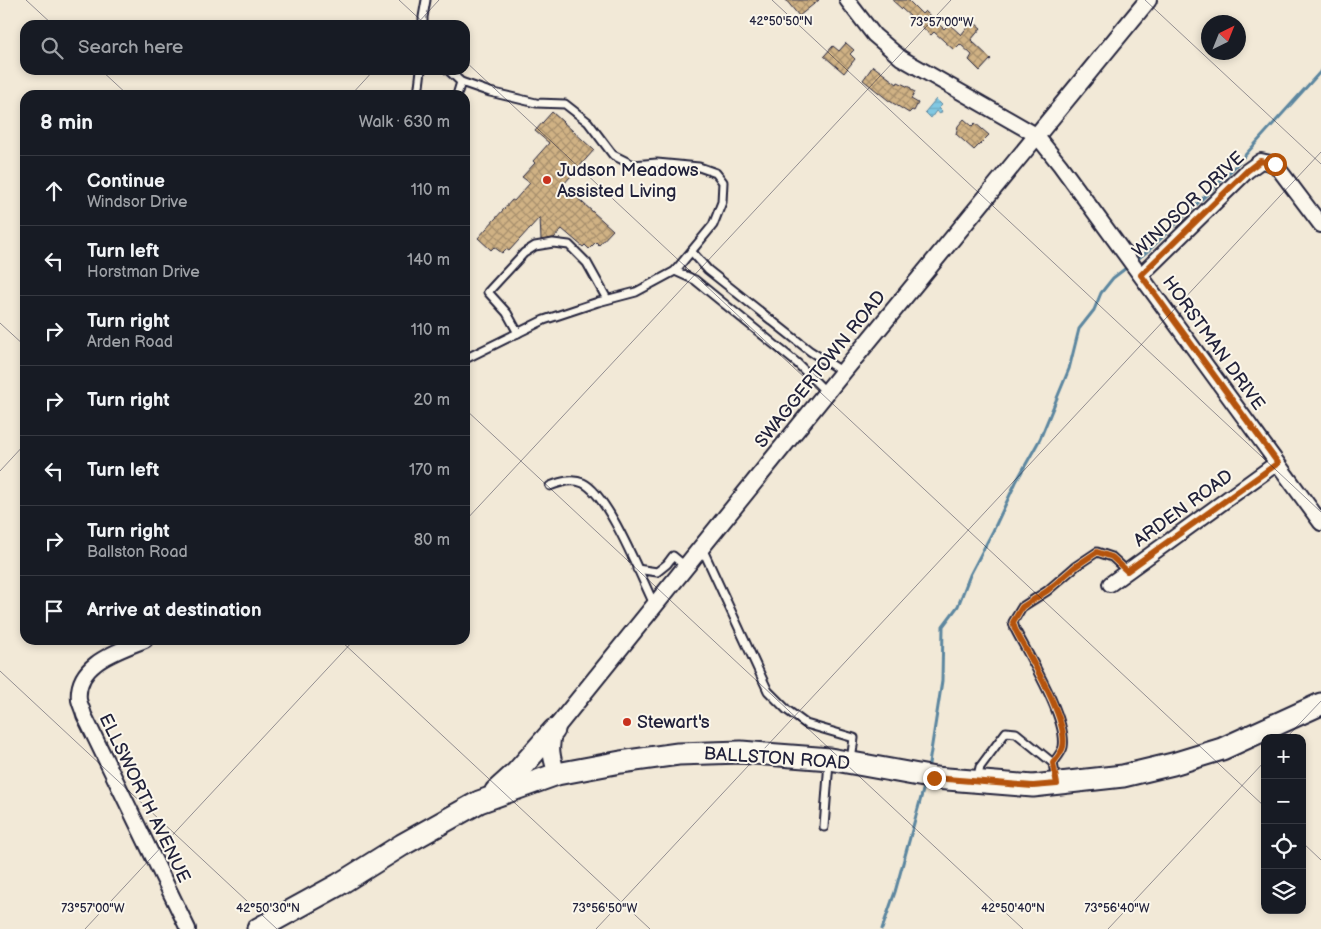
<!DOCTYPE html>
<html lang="en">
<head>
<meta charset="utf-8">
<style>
  body { margin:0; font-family:"Balsamiq Sans",sans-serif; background:#20242c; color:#f1f3f6 }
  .controls { position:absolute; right:15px; bottom:15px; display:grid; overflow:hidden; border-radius:10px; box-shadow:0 2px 8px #0003 }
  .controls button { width:45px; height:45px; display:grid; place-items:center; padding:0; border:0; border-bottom:1px solid #363941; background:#171b24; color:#f1f3f6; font:25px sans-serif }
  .compass { position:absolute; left:1201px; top:15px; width:45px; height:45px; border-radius:50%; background:#171b24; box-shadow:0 2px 8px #0003; rotate:43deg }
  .stop { position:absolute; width:15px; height:15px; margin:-11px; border:4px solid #b45309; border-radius:50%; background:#fff }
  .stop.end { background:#b45309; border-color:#fff; box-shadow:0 1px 5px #0008 }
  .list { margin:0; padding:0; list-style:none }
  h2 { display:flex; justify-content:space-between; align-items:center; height:65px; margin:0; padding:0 20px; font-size:21px }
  h2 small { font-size:16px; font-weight:400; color:#9ea1a6 }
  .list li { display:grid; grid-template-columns:32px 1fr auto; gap:15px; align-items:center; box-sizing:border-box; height:70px; padding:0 20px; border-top:1px solid #363941 }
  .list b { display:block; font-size:19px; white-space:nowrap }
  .list p { margin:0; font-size:16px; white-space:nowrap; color:#9ea1a6 }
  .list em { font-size:16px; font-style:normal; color:#9ea1a6 }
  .icon { flex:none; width:28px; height:28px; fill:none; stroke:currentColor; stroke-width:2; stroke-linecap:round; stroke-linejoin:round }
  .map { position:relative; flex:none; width:1321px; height:929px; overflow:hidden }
  .search { position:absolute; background:#171b24; box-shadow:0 2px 8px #0003; left:20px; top:20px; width:450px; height:55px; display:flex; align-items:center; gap:12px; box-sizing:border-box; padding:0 18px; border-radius:15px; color:#9ea1a6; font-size:19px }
  .panel { position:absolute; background:#171b24; box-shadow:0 2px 8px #0003; left:20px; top:90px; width:450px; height:555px; border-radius:15px }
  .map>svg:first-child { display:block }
</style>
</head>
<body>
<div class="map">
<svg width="1321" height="929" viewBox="0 0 1321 929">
  <defs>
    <pattern id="water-rules" width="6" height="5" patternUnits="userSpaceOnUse" patternTransform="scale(1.25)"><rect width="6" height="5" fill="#81c8e2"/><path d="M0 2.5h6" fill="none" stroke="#6facc3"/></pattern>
    <pattern id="building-cross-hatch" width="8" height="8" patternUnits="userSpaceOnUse" patternTransform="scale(1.25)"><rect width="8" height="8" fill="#d0b284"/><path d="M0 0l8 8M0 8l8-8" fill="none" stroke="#a8906d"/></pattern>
  </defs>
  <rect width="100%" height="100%" fill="#f2e9d7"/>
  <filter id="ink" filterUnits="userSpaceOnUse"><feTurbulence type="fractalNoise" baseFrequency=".02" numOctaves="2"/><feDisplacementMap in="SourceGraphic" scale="10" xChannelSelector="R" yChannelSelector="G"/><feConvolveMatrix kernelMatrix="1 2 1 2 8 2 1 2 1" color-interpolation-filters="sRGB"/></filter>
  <g filter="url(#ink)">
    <!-- water -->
    <path fill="url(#water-rules)" stroke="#5b869f" d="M936 99 942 105 939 108 942 111 940 114 936 111 931 118 925 112Z"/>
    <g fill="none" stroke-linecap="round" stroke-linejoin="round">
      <!-- stream -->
      <g stroke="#5b869f" stroke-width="3">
        <path d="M1135 261 1149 250 1228 174 1321 71"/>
        <path d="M928 770 942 681 943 626 958 606 970 575 993 531 1016 482 1040 439 1069 369 1079 329 1094 310 1101 293 1113 278 1130 265"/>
        <path d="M882 929 895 892 925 783"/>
      </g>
    </g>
    <!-- building -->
    <g fill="url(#building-cross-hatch)" stroke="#22223b">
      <path d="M786 0H819L799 16Z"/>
      <path d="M892 0H908L922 14 925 11 944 29 949 24 961 35 972 21 981 28 971 40 991 59 980 71 969 60 972 55 960 44 954 50 934 32 931 35Z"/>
      <path d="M846 43 854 50 850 54 855 59 844 73 824 56 833 46 839 51Z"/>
      <path d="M873 66 897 84 898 82 911 88V90L915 92 911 99 918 103 914 111 912 110 909 113 888 100 863 80Z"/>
      <path d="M552 112 594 150 563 185 613 230 599 245 596 242 589 249 585 245 583 247 562 229 554 238 541 240 540 217 509 251 506 249 502 253 494 247 491 250 478 238 512 200 514 201 530 183 522 177 535 163 533 161 549 143 535 131Z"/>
      <path d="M964 119 972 126 975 123 989 135 974 150 956 134 958 126Z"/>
    </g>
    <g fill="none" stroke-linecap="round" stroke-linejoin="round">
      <!-- service casing -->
      <g stroke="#22223b" stroke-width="11">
        <g id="service">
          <path d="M423 25V17L426 0"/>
          <path d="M448 70 461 82 490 92 536 103 565 104 588 122 613 155 633 165 657 163 699 167 716 173 723 182 722 202 713 225 675 271 636 292 598 302 544 320 465 359"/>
          <path d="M418 95 421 70"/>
          <path d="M457 95 461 82"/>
          <path d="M692 252 708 270 810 351 843 372"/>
          <path d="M675 271 695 280 797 363 826 392"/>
          <path d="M518 333 507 313 488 292 524 253 535 246 553 243 569 245 587 263 607 299"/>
          <path d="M550 486C560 482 572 478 583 483 609 495 641 578 655 606"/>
          <path d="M702 548 768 691 787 710 806 724 854 738 851 761"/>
          <path d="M637 569 657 572 667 564 673 556 685 566"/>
          <path d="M977 780 980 767 1006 732 1016 733 1053 763"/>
          <path d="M1056 781 1053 763C1056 759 1062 752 1063 747 1068 719 1028 655 1015 629L1013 622 1022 607 1047 591 1076 566 1097 552 1112 557 1127 571"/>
          <path d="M824 827 829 762"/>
        </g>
      </g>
      <!-- minor casing -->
      <g stroke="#22223b" stroke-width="18">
        <g id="minor">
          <path d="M847 0 874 35 901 58 1036 135 1060 165 1321 523"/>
          <path d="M1141 275 1247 171 1261 161 1275 164 1321 225"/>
          <path d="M1110 584 1277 463"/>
          <path d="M145 640C119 651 75 663 79 700 80 705 83 710 84 715L188 929"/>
        </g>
      </g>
      <!-- tertiary casing -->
      <g stroke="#22223b" stroke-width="20">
        <path id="tertiary" d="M557 774C551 757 549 747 554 730L843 372 1148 0"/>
      </g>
      <!-- primary casing -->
      <g stroke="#22223b" stroke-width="25">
        <g id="primary">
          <path d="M496 791 517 772 554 730"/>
          <path d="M258 929 338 885 402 845 479 802 557 774 621 762 678 754 741 752 830 759 935 778 1033 786 1123 776 1173 764 1222 749 1321 704"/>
        </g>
      </g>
      <!-- service -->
      <use href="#service" stroke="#fbf7ec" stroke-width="7"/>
      <!-- minor -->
      <use href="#minor" stroke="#fbf7ec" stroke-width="14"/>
      <!-- tertiary -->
      <use href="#tertiary" stroke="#fbf7ec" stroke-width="16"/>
      <!-- primary -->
      <use href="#primary" stroke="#fbf7ec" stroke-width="21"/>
    </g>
  </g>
  <g fill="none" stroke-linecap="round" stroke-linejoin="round" filter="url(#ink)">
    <!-- route -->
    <path stroke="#b45309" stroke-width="6" d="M934 778 1033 786 1057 784 1053 763C1056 759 1062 752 1063 747 1069 719 1028 655 1015 629L1013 622 1022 607 1047 591 1076 566 1097 552 1112 557 1127 571 1278 463 1141 275 1247 171 1260 161 1275 164"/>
  </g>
  <!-- ticks -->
  <path fill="none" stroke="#22223b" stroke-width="1" stroke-opacity="0.45" d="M26 0 53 25M399 0 426 25M772 0 1321 512M1145 0 1321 164M416 25 439 0M465 61 1265 807M101 70 128 95M351 95 374 70M0 323 25 346M465 409 1023 929M0 471 25 444M465 521 951 0M340 640 650 929M0 671 277 929M1286 738 1321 701M1302 842 1321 860M85 929 354 640M596 929 1321 152M1108 929 1265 761"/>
  <!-- markers -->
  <g fill="#c8321e" stroke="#fbf7ec" stroke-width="2">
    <circle cx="547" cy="180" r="5"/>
    <circle cx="627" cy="722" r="5"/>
  </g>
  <g text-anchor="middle" stroke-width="4" stroke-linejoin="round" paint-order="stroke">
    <!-- poi labels -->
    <g font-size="18" fill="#22223b" stroke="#fbf7ec" text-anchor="start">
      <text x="557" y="176">Judson Meadows<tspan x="557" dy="21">Assisted Living</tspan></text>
      <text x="637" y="728">Stewart's</text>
    </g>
    <!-- street labels -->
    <g font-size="18" fill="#22223b" stroke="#fbf7ec">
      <text transform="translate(1188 204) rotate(-43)" y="6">WINDSOR DRIVE</text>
      <text transform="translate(1214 343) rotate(54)" y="6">HORSTMAN DRIVE</text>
      <text transform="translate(820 369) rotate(-51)" y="6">SWAGGERTOWN ROAD</text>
      <text transform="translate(1183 508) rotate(-36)" y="6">ARDEN ROAD</text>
      <text transform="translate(777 758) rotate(4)" y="6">BALLSTON ROAD</text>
      <text transform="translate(145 798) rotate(64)" y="6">ELLSWORTH AVENUE</text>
    </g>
  </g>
  <g font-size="12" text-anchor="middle" fill="#22223b" stroke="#fbf7ec" stroke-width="4" stroke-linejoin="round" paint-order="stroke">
    <text x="781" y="25">42°50'50"N</text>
    <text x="942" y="26">73°57'00"W</text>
    <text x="93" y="912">73°57'00"W</text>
    <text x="605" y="912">73°56'50"W</text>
    <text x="1117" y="912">73°56'40"W</text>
    <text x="268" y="912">42°50'30"N</text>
    <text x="1013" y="912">42°50'40"N</text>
  </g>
</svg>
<div class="controls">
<button>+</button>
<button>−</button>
<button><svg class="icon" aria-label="locate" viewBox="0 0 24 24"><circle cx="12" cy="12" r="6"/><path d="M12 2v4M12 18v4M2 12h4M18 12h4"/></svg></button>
<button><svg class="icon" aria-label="layers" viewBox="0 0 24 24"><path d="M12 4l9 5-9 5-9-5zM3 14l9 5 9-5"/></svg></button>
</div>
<svg class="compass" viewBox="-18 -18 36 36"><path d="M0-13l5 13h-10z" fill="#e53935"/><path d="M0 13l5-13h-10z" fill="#9ea1a6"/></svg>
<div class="stop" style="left:1275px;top:164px"></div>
<div class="stop end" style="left:934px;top:778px"></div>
<div class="search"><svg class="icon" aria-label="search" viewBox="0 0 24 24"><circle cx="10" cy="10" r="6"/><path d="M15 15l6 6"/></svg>Search here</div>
<section class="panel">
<h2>8 min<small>Walk · 630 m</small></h2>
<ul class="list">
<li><svg class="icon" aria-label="ahead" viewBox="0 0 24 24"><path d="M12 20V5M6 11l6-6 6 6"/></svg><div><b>Continue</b><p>Windsor Drive</p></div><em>110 m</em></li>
<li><svg class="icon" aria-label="left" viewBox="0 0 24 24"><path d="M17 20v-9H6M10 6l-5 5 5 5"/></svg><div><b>Turn left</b><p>Horstman Drive</p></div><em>140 m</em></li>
<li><svg class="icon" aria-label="right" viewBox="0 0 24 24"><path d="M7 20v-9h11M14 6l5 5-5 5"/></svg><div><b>Turn right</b><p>Arden Road</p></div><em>110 m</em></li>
<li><svg class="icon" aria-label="right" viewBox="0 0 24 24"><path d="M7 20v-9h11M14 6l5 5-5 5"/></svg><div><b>Turn right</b></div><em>20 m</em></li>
<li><svg class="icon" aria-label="left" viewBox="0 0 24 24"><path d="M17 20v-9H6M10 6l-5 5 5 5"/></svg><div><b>Turn left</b></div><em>170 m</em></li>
<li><svg class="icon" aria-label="right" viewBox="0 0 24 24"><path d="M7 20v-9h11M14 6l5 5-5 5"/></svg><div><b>Turn right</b><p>Ballston Road</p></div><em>80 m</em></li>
<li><svg class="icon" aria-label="arrive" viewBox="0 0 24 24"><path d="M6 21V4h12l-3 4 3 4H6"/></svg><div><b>Arrive at destination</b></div></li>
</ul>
</section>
</div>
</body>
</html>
